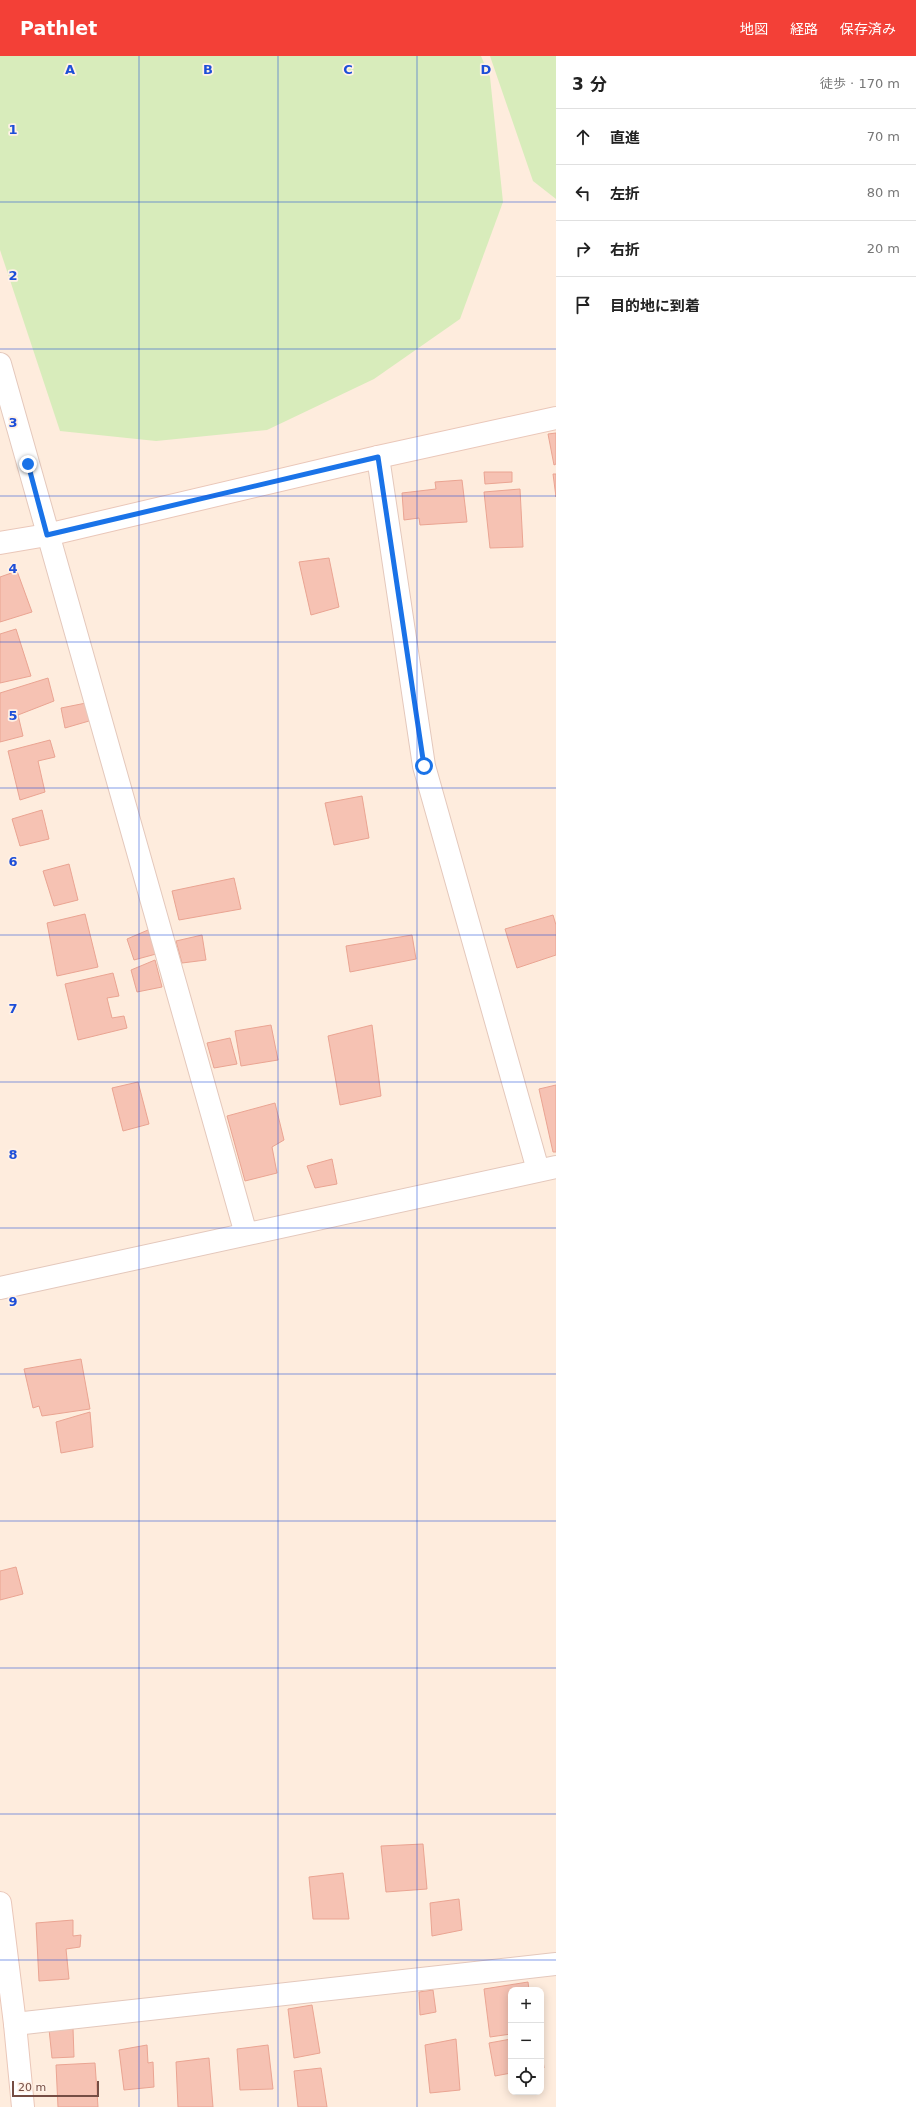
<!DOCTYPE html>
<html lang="ja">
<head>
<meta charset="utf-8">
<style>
  body { margin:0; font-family:"DejaVu Sans","Noto Sans JP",sans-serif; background:#f2f2f2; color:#222 }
  .controls { position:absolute; right:12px; bottom:12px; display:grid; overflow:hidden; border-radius:8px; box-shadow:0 2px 10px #0003 }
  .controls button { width:36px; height:36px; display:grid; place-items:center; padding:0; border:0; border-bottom:1px solid #e0e0e0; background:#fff; color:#222; font:20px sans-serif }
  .scale { position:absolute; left:12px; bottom:10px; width:87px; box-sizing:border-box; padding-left:4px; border:2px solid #754d44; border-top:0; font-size:11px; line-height:14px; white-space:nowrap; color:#754d44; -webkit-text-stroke:3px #fff1e6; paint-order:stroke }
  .stop { position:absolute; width:12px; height:12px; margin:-9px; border:3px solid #1a73e8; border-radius:50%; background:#fff }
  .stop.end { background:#1a73e8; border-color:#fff; box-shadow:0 1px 4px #0008 }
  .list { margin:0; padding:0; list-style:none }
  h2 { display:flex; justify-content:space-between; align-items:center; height:52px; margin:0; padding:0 16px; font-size:17px }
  h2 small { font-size:13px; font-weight:400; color:#767676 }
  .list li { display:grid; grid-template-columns:26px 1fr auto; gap:12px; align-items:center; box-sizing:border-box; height:56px; padding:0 16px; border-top:1px solid #e0e0e0 }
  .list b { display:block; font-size:15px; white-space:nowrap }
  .list em { font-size:13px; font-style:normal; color:#767676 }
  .icon { flex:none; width:22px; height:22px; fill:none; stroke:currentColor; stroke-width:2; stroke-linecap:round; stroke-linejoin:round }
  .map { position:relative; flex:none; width:556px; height:2051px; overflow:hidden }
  header { display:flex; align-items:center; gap:24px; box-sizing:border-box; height:56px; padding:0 20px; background:#f34037; color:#fff }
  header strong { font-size:19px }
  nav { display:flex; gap:22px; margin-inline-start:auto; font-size:14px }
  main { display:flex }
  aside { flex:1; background:#fff }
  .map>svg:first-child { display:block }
</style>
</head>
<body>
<header>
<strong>Pathlet</strong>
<nav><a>地図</a><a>経路</a><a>保存済み</a></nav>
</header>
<main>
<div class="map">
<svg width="556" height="2051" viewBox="0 0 556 2051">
  <rect width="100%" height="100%" fill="#feecdd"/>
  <!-- green -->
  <g fill="#d8ecbb">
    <path d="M0 0H481L490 21 503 146 460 263 374 323 267 374 156 385 60 375 0 194Z"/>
    <path d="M490 0H556V143L533 125Z"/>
  </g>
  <!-- building -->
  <g fill="#f6c2b3" stroke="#eaa492">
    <path d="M556 377V408L554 409 548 378Z"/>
    <path d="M484 416H512V426L485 428Z"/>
    <path d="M553 418H556V441Z"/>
    <path d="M462 424 467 466 420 469 419 462 404 464 402 437 436 433 435 426Z"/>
    <path d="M520 433 523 491 490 492 484 436Z"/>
    <path d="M329 502 339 551 311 559 299 506Z"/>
    <path d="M17 515 32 556 0 566V521Z"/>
    <path d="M16 573 31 620 0 627V578Z"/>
    <path d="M48 622 54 645 18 659 23 680 0 686V637Z"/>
    <path d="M86 647 89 665 65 672 61 652Z"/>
    <path d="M50 684 55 701 38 705 45 736 20 744 8 695Z"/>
    <path d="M362 740 369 782 334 789 325 747Z"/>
    <path d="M42 754 49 783 20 790 12 763Z"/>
    <path d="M69 808 78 844 54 850 43 815Z"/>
    <path d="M234 822 241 853 179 864 172 835Z"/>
    <path d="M85 858 98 911 57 920 47 867Z"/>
    <path d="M553 859 556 869V899L517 912 505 873Z"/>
    <path d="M148 874 156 898 134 904 127 883Z"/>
    <path d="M202 879 206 904 182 907 176 885Z"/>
    <path d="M412 879 416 903 350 916 346 890Z"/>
    <path d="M155 904 162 931 137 936 131 914Z"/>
    <path d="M113 917 119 940 107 942 112 962 124 960 127 972 78 984 65 928Z"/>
    <path d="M271 969 278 1004 241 1010 235 975Z"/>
    <path d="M372 969 381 1040 340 1049 328 980Z"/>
    <path d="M230 982 237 1008 214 1012 207 987Z"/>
    <path d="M138 1026 149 1068 123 1075 112 1032Z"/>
    <path d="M556 1029V1096H553L539 1033Z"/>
    <path d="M275 1047 284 1084 272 1091 277 1117 245 1125 227 1060Z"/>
    <path d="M332 1103 337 1128 315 1132 307 1110Z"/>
    <path d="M81 1303 90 1353 42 1360 39 1350 33 1352 24 1313Z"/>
    <path d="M90 1356 93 1391 61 1397 56 1366Z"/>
    <path d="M16 1511 23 1538 0 1544V1515Z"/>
    <path d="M423 1788 427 1833 386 1836 381 1790Z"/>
    <path d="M343 1817 349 1863H313L309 1821Z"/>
    <path d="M459 1843 462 1874 432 1880 430 1847Z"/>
    <path d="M73 1864V1880L81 1879 80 1891 66 1893 69 1923 39 1925 36 1867Z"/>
    <path d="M528 1926 529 1934H511V1978L490 1981 484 1933Z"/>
    <path d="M433 1934 436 1956 420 1959 419 1936Z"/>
    <path d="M312 1949 320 1997 294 2002 288 1953Z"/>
    <path d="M73 1972 74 2001 52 2002 49 1973Z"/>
    <path d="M456 1983 460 2034 430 2037 425 1989Z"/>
    <path d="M511 1983V2017L495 2020 489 1987Z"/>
    <path d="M147 1989 148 2007 153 2006 154 2031 124 2034 119 1994Z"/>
    <path d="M268 1989 273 2033 240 2034 237 1993Z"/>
    <path d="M541 1989 544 2012H541Z"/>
    <path d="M209 2002 213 2051H178L176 2006Z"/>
    <path d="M95 2007 98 2051H58L56 2009Z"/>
    <path d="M321 2012 327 2051H298L294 2015Z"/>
  </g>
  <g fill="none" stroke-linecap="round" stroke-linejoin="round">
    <!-- street casing -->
    <g stroke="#e4c8bc" stroke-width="24">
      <g id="street">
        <path d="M0 308 246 1178"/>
        <path d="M378 401 424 710 538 1114"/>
        <path d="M0 1232 556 1111"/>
        <path d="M15 1968 556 1908"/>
      </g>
    </g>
    <!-- secondary casing -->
    <g stroke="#eac7b9" stroke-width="24">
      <g id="secondary">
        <path d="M0 487 47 479 378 401 556 362"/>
        <path d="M0 1847 15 1968 23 2051"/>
      </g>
    </g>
    <!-- street -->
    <use href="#street" stroke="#fff" stroke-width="22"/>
    <!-- secondary -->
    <use href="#secondary" stroke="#fff" stroke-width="22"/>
  </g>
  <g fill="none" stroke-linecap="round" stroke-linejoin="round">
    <!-- route -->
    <path stroke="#1a73e8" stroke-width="5" d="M28 408 47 479 378 401 424 710"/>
  </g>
  <!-- grid -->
  <path fill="none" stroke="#1d4ed8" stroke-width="1" stroke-opacity="0.55" d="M139 0V2051M278 0V2051M417 0V2051M0 146H556M0 293H556M0 440H556M0 586H556M0 732H556M0 879H556M0 1026H556M0 1172H556M0 1318H556M0 1465H556M0 1612H556M0 1758H556M0 1904H556"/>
  <g font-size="13" text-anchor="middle" font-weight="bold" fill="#1d4ed8" stroke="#fff1e6" stroke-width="3.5" stroke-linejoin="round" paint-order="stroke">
    <text x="70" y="18">A</text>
    <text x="208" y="18">B</text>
    <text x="348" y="18">C</text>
    <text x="486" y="18">D</text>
    <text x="13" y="78">1</text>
    <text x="13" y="224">2</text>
    <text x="13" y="371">3</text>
    <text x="13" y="517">4</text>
    <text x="13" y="664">5</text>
    <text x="13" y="810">6</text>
    <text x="13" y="957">7</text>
    <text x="13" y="1103">8</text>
    <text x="13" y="1250">9</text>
  </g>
</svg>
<div class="controls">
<button>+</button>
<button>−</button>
<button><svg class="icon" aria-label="locate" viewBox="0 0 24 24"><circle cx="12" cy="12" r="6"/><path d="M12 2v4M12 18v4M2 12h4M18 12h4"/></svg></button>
</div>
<div class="scale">20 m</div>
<div class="stop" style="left:424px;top:710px"></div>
<div class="stop end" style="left:28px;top:408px"></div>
</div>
<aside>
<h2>3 分<small>徒歩 · 170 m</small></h2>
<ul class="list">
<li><svg class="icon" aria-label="ahead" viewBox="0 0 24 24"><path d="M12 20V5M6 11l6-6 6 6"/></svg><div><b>直進</b></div><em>70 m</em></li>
<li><svg class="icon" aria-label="left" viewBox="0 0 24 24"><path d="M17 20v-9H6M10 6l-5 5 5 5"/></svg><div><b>左折</b></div><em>80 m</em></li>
<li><svg class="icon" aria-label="right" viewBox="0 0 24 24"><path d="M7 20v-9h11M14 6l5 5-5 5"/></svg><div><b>右折</b></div><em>20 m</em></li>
<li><svg class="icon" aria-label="arrive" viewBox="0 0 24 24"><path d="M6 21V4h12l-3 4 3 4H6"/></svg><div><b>目的地に到着</b></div></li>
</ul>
</aside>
</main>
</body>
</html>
